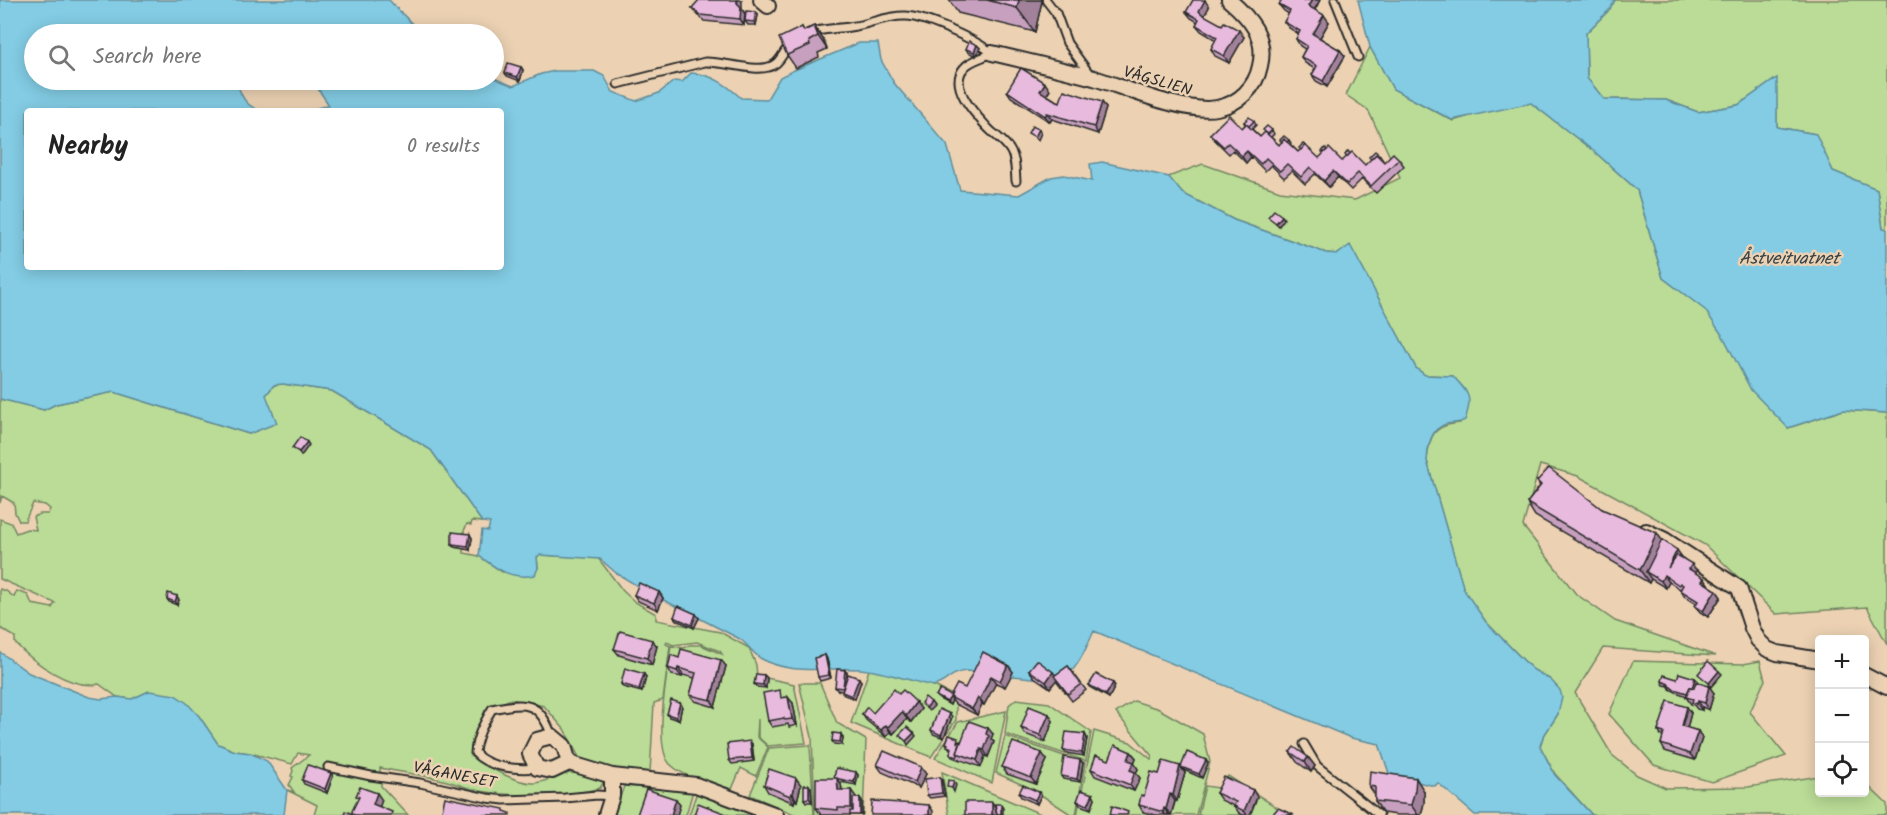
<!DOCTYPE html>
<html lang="en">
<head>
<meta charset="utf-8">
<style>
  body { margin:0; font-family:Kalam,sans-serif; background:#f6f6f6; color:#222 }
  .controls { position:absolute; right:18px; bottom:18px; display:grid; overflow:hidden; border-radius:6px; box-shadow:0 3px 15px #0003 }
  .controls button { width:54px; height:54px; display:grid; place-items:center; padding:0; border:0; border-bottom:2px solid #e0e0e0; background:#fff; color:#222; font:30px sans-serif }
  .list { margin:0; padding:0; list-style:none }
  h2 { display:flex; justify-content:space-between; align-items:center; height:78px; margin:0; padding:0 24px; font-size:26px }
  h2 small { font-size:20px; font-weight:400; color:#767676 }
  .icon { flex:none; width:33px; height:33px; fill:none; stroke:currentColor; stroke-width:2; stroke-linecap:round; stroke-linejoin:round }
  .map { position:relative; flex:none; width:1887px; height:815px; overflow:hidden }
  .search { position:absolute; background:#fff; box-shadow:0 3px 15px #0003; left:24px; top:24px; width:480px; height:66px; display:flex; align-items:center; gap:15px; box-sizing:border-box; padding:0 21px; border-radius:33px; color:#767676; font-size:22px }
  .panel { position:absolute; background:#fff; box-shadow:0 3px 15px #0003; left:24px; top:108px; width:480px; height:162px; border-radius:6px }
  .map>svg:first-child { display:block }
</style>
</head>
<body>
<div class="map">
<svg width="1887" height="815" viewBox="0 0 1887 815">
  <rect width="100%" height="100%" fill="#ecd2b3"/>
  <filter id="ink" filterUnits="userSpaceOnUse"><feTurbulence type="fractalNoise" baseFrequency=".0167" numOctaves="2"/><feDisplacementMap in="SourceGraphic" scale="12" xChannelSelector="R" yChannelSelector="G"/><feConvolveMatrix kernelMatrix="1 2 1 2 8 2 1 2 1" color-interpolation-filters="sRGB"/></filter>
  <g filter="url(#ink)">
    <!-- green -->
    <g fill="#badc96" stroke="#728460" stroke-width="1.5" fill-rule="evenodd">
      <path d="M1615 0H1887V229L1883 228 1877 189 1833 171 1815 134 1777 127 1776 79 1738 105 1698 112 1666 100 1604 99 1587 78 1586 33 1610 9Z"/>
      <path d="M1370 47 1393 89 1453 121 1483 112 1531 103 1596 153 1637 190 1663 278 1705 309 1788 428 1843 410 1887 413V644L1867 607 1776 614 1705 545 1578 476 1540 465 1523 526 1576 594 1615 621 1716 656 1603 648 1575 693 1612 755 1637 775 1666 788 1748 787 1819 776 1820 792H1864L1865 783 1887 804V815H1592L1555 774 1540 746 1543 737 1558 714 1551 680 1532 669 1486 622 1464 591 1427 461C1429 436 1433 425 1460 423L1453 376 1425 375 1416 368 1350 246 1338 254 1326 253 1234 220 1182 193 1168 177 1203 164 1280 191 1355 200 1400 178 1368 110 1346 95Z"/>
      <path d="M283 384 332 391 431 450 482 522 472 521 471 525 467 524 464 531V553L479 556 502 572 538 568 537 557 540 555 598 558 623 591 635 602 656 614V620L720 632 749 648 756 665 757 676 794 684 806 743 768 746 758 737V719L757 737 768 747 756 776 741 768 732 789C712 783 686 779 671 765 652 749 668 670 671 646L684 648 690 645H701L722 654 720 651 697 642 673 645 667 642 666 644 670 646 663 700 654 703 650 773 616 770 580 759 564 729 544 706 511 699 485 710 470 756C483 765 518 784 534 783 547 782 554 776 565 774 577 771 591 776 602 780L603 783 600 788C566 798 515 797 480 791 466 788 453 782 439 779 420 775 400 772 380 768L381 786 408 815H314L317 805 287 790 294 792 289 785 293 777 291 776 293 771 292 768 309 755 298 753 292 764 250 753 235 751 218 744 199 716 149 691 132 699 117 697 99 684C71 690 33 662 15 643V637L0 628V589L6 591 14 597 17 591 28 595 32 604 52 608 55 603 0 579V519L11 523 16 533 27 529 36 530 33 517 40 514H48L50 509 45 505 33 503 25 521H19L15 513 14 503 2 496 0 503V399L44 410 56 404 114 392 249 434 266 395 274 385Z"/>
      <path d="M1633 661 1743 664 1760 661 1765 680 1750 712 1786 756 1712 782 1654 765 1609 714Z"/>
      <path d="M870 667 919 678 956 697V720L931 757 851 723ZM917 713 911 722 907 719 893 734 890 732 886 737 872 714Z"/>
      <path d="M799 683H820L837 723 866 740 863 815 862 802 837 815H815L812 737Z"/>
      <path d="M1016 699 1049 703 1091 732 1086 761 1005 734 1009 705Z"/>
      <path d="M1134 701 1159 709 1203 734 1210 762 1196 815H1171L1185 773 1143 811 1156 815H1077L1094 731 1130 742 1151 759 1152 756 1116 713Z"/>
      <path d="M1006 711 992 783 935 758 958 722Z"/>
      <path d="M1005 736 1085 763 1076 815H1072L1032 789 996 773Z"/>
      <path d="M810 745 814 815H796L750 795 769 748Z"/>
      <path d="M942 772 1043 815H997L996 809 969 815H949Z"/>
      <path d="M1228 776 1278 808 1273 815H1250V812L1240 809 1239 813 1243 815H1198L1205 786 1219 788Z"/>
      <path d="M624 786 693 791 686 815H677L680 805 643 815H614Z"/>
      <path d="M697 792 760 815H689Z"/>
    </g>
    <!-- water -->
    <g fill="#83cce4" stroke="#608c9a" stroke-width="1.5">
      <path d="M0 0H389L422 34H257L236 25 226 27 223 34H34V80H236C241 95 244 106 262 111H27V267H501V111H317V108L329 105 312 80 494 78 513 86 541 74 555 71H594L604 76 613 92 636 101 659 93 674 81 682 82 691 73C711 74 726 84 741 98L767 99 780 77 792 71 859 43H878L881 60 894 83 947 145 960 190 1019 195 1051 177 1064 175 1092 181 1090 164 1102 162 1169 177 1182 193 1234 220 1326 253 1338 254 1350 245 1416 368 1425 375 1453 376C1469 393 1473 397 1465 420 1459 424 1453 422 1446 424 1430 429 1428 446 1427 461L1464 590 1486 622 1532 669 1551 680 1560 690 1562 697 1558 714 1543 737 1540 746 1555 775 1592 815H1475L1438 783 1435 786 1390 776 1379 744 1351 738 1094 631C1085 650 1078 670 1060 681L966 671C948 673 948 683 933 686 910 681 884 671 860 669 826 667 791 676 760 658 753 653 747 644 740 639L644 590 616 573 600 559 540 555 537 557 538 568 535 575C511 580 497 569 479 556L482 530 488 531 490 523 482 522 431 450 332 391 283 384 274 385 266 395 277 423 249 434 114 392 56 404 44 410 0 399Z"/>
      <path d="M1358 0H1615L1610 9 1586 33 1587 78 1604 99 1666 100 1698 112 1738 105 1777 78V127L1816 134 1833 171 1877 189 1883 228 1887 229V413L1843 410 1788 428 1751 390 1724 338 1705 310 1663 278 1637 190 1596 153 1531 103 1452 120 1393 89 1370 47Z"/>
      <path d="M0 652 29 673 89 697 101 699 117 697 132 699 149 691 175 695 187 703 199 716 218 744 235 751 250 753 267 761 287 790 284 815H0Z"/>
    </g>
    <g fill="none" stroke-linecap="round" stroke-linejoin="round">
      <!-- lane casing -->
      <g stroke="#2b2b2b" stroke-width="11">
        <g id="lane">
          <path d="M1046 0 1056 13 1067 43 1091 76"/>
          <path d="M1335 0 1358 57"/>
          <path d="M809 33C824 28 840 29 856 26 872 23 889 15 906 16 926 17 976 40 992 53 983 58 970 60 964 68 948 86 975 114 987 127 994 135 1005 141 1010 150 1016 159 1015 170 1016 181"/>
          <path d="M618 84 705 62C724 61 761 75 775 64 781 60 784 51 790 45"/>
          <path d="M1304 744 1317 766 1379 815"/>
          <path d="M328 767 371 776 420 783 487 798 504 800 565 798 597 795 612 796"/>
          <path d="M537 768C518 770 488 768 475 753 476 737 484 723 492 709 527 702 539 701 552 736"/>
        </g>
      </g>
      <!-- street casing -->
      <g stroke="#2b2b2b" stroke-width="18">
        <g id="street">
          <path d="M761 0 768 6"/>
          <path d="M992 53C1026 61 1060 69 1094 78 1127 88 1185 114 1217 108 1239 104 1256 87 1260 66 1267 37 1250 18 1229 0"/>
          <path d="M1646 531 1665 540 1739 588 1752 628 1758 640 1767 649 1777 653 1820 660"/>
          <path d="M1864 675 1887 687"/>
          <path d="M569 763 564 746 552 736 537 740 530 754 537 768 552 771 569 763 612 776 696 785 776 815"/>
          <path d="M606 815 612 796V776"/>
        </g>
      </g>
      <!-- lane -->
      <use href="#lane" stroke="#ecd2b3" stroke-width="7"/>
      <!-- street -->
      <use href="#street" stroke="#ecd2b3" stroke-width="14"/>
    </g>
    <!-- wall -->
    <g fill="#c8a0bf" stroke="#2b2b2b" stroke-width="1.5">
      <path d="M949 0H1042V1L1035 32 958 13Z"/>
      <path d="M1282 0H1320L1315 10 1329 22 1320 38 1340 50 1345 56 1327 87 1316 81 1312 75 1315 69 1305 63 1301 57 1305 49 1300 46 1296 39 1299 34 1289 28 1284 22 1289 14 1284 11 1279 5Z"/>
      <path d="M1209 7 1204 16 1244 37 1229 63 1215 56 1211 49 1216 40 1201 31 1196 25 1198 22 1191 18 1186 12Z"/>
      <path d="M692 8 742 9 745 14 744 25 704 21 697 14Z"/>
      <path d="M758 15 756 25H748L745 21Z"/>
      <path d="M814 26 823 39 827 49 818 53 819 57 796 68 787 55 802 27 804 31Z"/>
      <path d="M977 45 980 48 976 56 968 52 966 49Z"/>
      <path d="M521 67 523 70 520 81 507 76 505 73Z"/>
      <path d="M1050 90 1047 95 1055 100 1060 102H1102L1106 108 1098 134 1052 119 1050 122 1011 97 1007 91Z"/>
      <path d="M1254 121 1256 125 1252 129 1260 137 1272 130 1274 134 1271 137 1279 145 1289 140 1291 143 1290 144 1298 152 1319 158 1365 165 1380 155 1382 158V159L1384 162 1399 159 1404 166 1376 193 1362 179 1351 190 1338 177 1329 187 1315 174 1305 184 1292 171 1284 178 1271 165 1265 171 1251 157 1246 163 1233 150 1229 154 1215 140 1210 134 1242 128 1245 125 1244 122Z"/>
      <path d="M1537 481 1602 509 1663 540 1697 571 1695 573 1704 578 1708 584V585L1716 590 1721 597 1708 617 1700 612 1695 606 1697 604 1684 596 1680 589 1669 582 1666 588 1651 579 1649 583 1535 516 1527 503 1540 486Z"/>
      <path d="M472 538 470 550 454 547 452 544Z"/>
      <path d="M659 592 663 598 658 610 638 601 634 595Z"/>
      <path d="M177 596 179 600 177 605 169 602 167 599Z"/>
      <path d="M674 617 699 618 694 628 676 620Z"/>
      <path d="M657 646 652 665 619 655 614 649Z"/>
      <path d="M825 655 827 659 831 678 820 681 818 677Z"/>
      <path d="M679 658 726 666 715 707 695 701 690 695 695 678 683 675 682 677 672 675 668 668Z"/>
      <path d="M1008 665 1013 672 1005 687 996 683 984 705 982 704 977 715 955 704 952 700 950 705 939 699 936 696H951Z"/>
      <path d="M1068 666 1086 690 1072 701 1056 680 1050 688 1034 677 1029 670 1056 675Z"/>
      <path d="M847 673V678L861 681 855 699 844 695 842 691 837 690 835 687Z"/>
      <path d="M764 675 767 678 766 688 757 687 754 684Z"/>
      <path d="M646 677 642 692 623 687 621 684Z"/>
      <path d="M1695 678 1698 681 1697 682 1714 693 1709 710 1702 707V710L1697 709 1694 705 1691 704 1686 697 1687 696 1676 692 1670 689 1669 686 1664 685 1662 681Z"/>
      <path d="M1113 683 1115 686 1109 698 1091 688 1089 685Z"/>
      <path d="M899 694 921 709 911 722 907 719 893 734 890 732 886 737 866 720 862 714 873 713Z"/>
      <path d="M785 697 793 703 797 725 789 727 788 724 772 727 768 721Z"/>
      <path d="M680 703 682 706 679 720 669 717 667 714Z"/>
      <path d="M1687 707 1691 713 1687 728 1698 731 1702 738 1695 760 1665 751 1661 744 1663 738 1658 731Z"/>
      <path d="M950 714 952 717 944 738 933 734 931 730Z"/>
      <path d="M1053 721 1045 742 1025 734 1021 728Z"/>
      <path d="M841 734 843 738 842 745 834 744 832 741Z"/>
      <path d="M993 734 991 739 994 742 988 757 985 756 981 767 961 760 960 758V760L952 757 950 754 951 750 950 749 946 743 961 741 960 743Z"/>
      <path d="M1085 734 1087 738 1084 756 1066 753 1063 750Z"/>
      <path d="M752 744 754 761 732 764 729 760Z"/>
      <path d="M1131 752 1136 758 1134 763 1138 769 1136 773 1140 778 1134 791 1095 776 1091 769 1109 760Z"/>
      <path d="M1290 752 1308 757 1315 766 1311 772 1297 762Z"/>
      <path d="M1047 760 1036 784 1007 774 1002 767Z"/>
      <path d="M1083 763 1080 782 1063 779 1061 776Z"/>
      <path d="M1208 763 1202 778 1184 770 1181 767Z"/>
      <path d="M877 765 926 774 919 788 882 772Z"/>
      <path d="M1180 766 1185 773 1177 801H1175L1171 815H1156L1143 812 1139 805 1159 774Z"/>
      <path d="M331 773 333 776 327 793 304 784 302 780Z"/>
      <path d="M858 775 856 785 840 782 841 784 842 790 856 797V798H860L862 801V815H821L816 808 834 778Z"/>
      <path d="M940 777 942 780 945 796 930 798 927 795Z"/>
      <path d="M764 785H801L797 801 795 800 794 803 768 792Z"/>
      <path d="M1369 786 1424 791V803L1421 815H1397L1383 813 1375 801V795Z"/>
      <path d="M811 788 812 802H806L804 799Z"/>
      <path d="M1253 790 1257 797 1250 815H1243L1239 813 1234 806 1221 800 1216 793Z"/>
      <path d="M1039 792 1041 795 1037 804 1021 797 1019 793Z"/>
      <path d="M1093 794 1095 798 1091 809 1080 805 1077 801Z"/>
    </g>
    <!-- shaded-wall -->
    <g fill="#a2829b" stroke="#2b2b2b" stroke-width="1.5">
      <path d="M737 0H742V9L745 14 744 25 740 19Z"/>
      <path d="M1019 0H1042V1L1035 32 1017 8Z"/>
      <path d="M1205 0 1209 7 1203 18 1199 11Z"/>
      <path d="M1312 0H1320L1313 12 1308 6Z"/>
      <path d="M756 12 758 15 756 25 754 22Z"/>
      <path d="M1324 15 1329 22 1318 41 1313 34Z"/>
      <path d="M814 26 823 39 827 49 818 36Z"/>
      <path d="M1239 30 1244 37 1229 63 1224 56Z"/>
      <path d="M977 45 980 48 976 56 974 52Z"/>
      <path d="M1340 50 1345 56 1327 87 1323 81Z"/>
      <path d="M521 67 523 70 520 81 517 77Z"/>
      <path d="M1045 83 1050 90 1045 97 1040 91Z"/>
      <path d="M1102 102 1106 108 1098 134 1094 127Z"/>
      <path d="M1047 113 1052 119 1050 122 1045 116Z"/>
      <path d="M1039 129 1041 133 1038 140 1035 137Z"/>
      <path d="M1247 151 1251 157 1246 163 1242 156Z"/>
      <path d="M1333 171 1338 177 1329 187 1324 181Z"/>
      <path d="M1282 216 1284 219 1279 226 1276 223Z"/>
      <path d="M307 442 309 445 301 456 299 452Z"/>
      <path d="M1657 533 1666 546 1646 572 1651 579 1649 583 1640 570Z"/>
      <path d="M470 534 472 538 470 550 468 546Z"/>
      <path d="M1677 550 1682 557 1673 574 1668 568Z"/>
      <path d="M1692 564 1697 571 1694 575 1689 569Z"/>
      <path d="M1664 575 1669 582 1666 588 1661 581Z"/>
      <path d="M1704 578 1708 584 1706 588 1702 581Z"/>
      <path d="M1716 590 1721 597 1708 617 1703 611Z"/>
      <path d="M659 592 663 598 658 610 654 603Z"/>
      <path d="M177 596 179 600 177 605 175 602Z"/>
      <path d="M696 614 699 618 694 628 692 625Z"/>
      <path d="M652 640 657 646 652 665 647 658Z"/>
      <path d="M825 655 827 659 831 678 829 675Z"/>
      <path d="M721 660 726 666 715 707 711 700Z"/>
      <path d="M1008 665 1013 672 1005 687 1000 681Z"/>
      <path d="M678 668 683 675 682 677 677 671Z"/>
      <path d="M845 670 847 673 845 691 843 688Z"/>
      <path d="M1719 671 1722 674 1711 687 1709 683Z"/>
      <path d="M1053 672 1058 678 1050 688 1046 682Z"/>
      <path d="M644 674 646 677 642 692 639 689Z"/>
      <path d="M764 675 767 678 766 688 763 685Z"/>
      <path d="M991 676 996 683 984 705 980 699Z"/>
      <path d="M859 678 861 681 855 699 852 696Z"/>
      <path d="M1695 678 1698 681 1692 697 1690 694Z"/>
      <path d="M1113 683 1115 686 1109 698 1106 695Z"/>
      <path d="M1709 686 1714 693 1709 710 1705 703Z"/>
      <path d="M788 697 793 703 797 725 792 719Z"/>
      <path d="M950 697 952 700 950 705 947 702Z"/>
      <path d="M978 698 982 704 977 715 972 709Z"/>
      <path d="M1698 701 1702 707V710L1697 704Z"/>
      <path d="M916 702 921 709 911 722 906 716Z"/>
      <path d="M931 702 934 706 929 711 926 708Z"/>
      <path d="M680 703 682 706 679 720 676 717Z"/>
      <path d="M1687 707 1691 713 1686 732 1682 726Z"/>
      <path d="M902 712 907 719 893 734 888 727Z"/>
      <path d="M950 714 952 717 944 738 941 735Z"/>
      <path d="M1049 714 1053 721 1045 742 1040 735Z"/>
      <path d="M886 725 890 732 886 737 881 730Z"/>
      <path d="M988 728 993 734 991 739 994 742 988 757 984 750 986 734Z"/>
      <path d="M1698 731 1702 738 1695 760 1690 754Z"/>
      <path d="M914 733 916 736 908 745 906 741Z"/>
      <path d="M841 734 843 738 842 745 840 742Z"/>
      <path d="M1085 734 1087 738 1084 756 1082 753Z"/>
      <path d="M750 741 752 744 754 761 752 758Z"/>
      <path d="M981 749 985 756 981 767 977 760Z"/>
      <path d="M1131 752 1136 758 1134 763 1138 769 1136 773 1140 778 1134 791 1130 785V770L1128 760Z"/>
      <path d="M1042 753 1047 760 1036 784 1031 778Z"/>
      <path d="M1308 757 1315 766 1311 772 1305 762Z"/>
      <path d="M1080 760 1083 763 1080 782 1077 779Z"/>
      <path d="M1206 760 1208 763 1202 778 1199 774Z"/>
      <path d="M1180 766 1185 773 1177 801 1173 795Z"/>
      <path d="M921 767 926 774 919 788 915 782Z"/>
      <path d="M856 772 858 775 856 785 854 782Z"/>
      <path d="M331 773 333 776 327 793 325 789Z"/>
      <path d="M940 777 942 780 945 796 942 793Z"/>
      <path d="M796 778 801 785 797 801 793 794Z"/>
      <path d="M837 778 841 784 843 797 838 790Z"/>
      <path d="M1416 778 1424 791V803L1421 815H1418L1411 805Z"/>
      <path d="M954 781 956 785 954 792 952 788Z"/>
      <path d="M809 785 811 788 812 802 809 798Z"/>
      <path d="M851 790 856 797V814L851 808Z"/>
      <path d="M1253 790 1257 797 1250 815H1247L1244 811Z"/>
      <path d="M1039 792 1041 795 1037 804 1035 800Z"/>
      <path d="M377 793 382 800 378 811 373 804Z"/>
      <path d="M791 793 795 800 794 803 790 796Z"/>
      <path d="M1093 794 1095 798 1091 809 1088 805Z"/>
      <path d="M1170 794 1175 801 1171 815 1166 809Z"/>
      <path d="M860 798 862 801V815H860Z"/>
      <path d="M676 799 680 805 677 815H671Z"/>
      <path d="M992 802 996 808 997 815H992Z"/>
      <path d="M1001 804 1003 808V815L1001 814Z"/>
      <path d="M929 805 933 811V815H929Z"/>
      <path d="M1164 808 1169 815H1165L1163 812Z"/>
    </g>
    <!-- building -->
    <g fill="#e8bade" stroke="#2b2b2b" stroke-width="1.5">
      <path d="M699 0H737V3L741 7 740 19 700 15 692 8Z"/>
      <path d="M987 0H1019L1017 8Z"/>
      <path d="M1193 0H1205L1199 11 1202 14 1222 25 1224 22 1239 30 1224 56 1211 49 1217 37 1196 25 1199 19 1186 12Z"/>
      <path d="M1282 0H1312L1308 6 1324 15 1313 34 1340 50 1323 81 1312 75 1317 66 1301 57 1307 46 1296 39 1300 31 1284 22 1290 11 1279 5Z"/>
      <path d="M746 11 756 12 754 22 745 21Z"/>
      <path d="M814 26 818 36 809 41 810 45 787 55 779 38 802 27 804 31Z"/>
      <path d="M969 41 977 45 974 52 966 49Z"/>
      <path d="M508 63 521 67 517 77 505 73Z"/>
      <path d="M1021 68 1045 83 1040 91 1055 100 1060 102 1064 90 1102 102 1094 127 1047 113 1045 116 1007 91Z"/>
      <path d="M1229 115 1242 128 1246 124 1260 137 1265 132 1279 145 1284 139 1298 152 1305 145 1319 158 1329 148 1342 161 1352 152 1365 165 1376 154 1384 162 1393 153 1399 159 1371 186 1358 173 1347 184 1333 171 1324 181 1310 167 1301 177 1287 164 1280 171 1266 158 1261 164 1247 151 1242 156 1228 143 1224 147 1210 134Z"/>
      <path d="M1249 117 1254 121 1249 126 1244 122Z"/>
      <path d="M1032 126 1039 129 1035 137 1028 133Z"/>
      <path d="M1267 126 1272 130 1268 134 1263 130Z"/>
      <path d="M1284 136 1289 140 1287 142 1284 139 1282 142 1280 140Z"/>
      <path d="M1303 144 1305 145 1301 150 1299 148Z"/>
      <path d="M1325 148 1327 150 1323 153 1322 152Z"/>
      <path d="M1348 151 1350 153 1347 157 1345 155Z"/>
      <path d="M1375 151 1380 155 1379 156 1376 154 1371 159 1369 157Z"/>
      <path d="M1274 210 1282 216 1276 223 1268 217Z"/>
      <path d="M300 437 307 442 299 452 292 448Z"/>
      <path d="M1549 468 1602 509 1657 533 1640 570 1527 503 1541 485 1537 481Z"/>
      <path d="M452 532 470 534 468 546 452 544Z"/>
      <path d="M1662 540 1677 550 1668 568 1677 555 1692 564 1689 569 1704 578 1702 581 1716 590 1703 611 1695 606 1698 601 1680 590 1683 585 1680 583 1679 585 1664 575 1661 581 1646 572Z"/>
      <path d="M639 583 659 592 654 603 634 595Z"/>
      <path d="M168 593 177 596 175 602 167 599Z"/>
      <path d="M678 606 696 614 692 625 674 617Z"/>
      <path d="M620 631 652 640 647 658 614 649Z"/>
      <path d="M681 649 721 660 711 700 690 695 696 673 678 668 677 671 668 668 671 655 679 658Z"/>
      <path d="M983 652 1008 665 1000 681 991 676 980 699 978 698 972 709 950 697 957 684 965 688Z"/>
      <path d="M825 655 829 675 818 677 814 658Z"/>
      <path d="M1037 660 1053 672 1046 682 1029 670Z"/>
      <path d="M1708 661 1719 671 1709 683 1698 674Z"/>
      <path d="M1068 666 1081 684 1068 694 1054 676Z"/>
      <path d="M625 668 644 674 639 689 621 684Z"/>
      <path d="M837 669 845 670 843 688 835 687Z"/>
      <path d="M1679 673 1695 678 1692 688 1690 687 1687 693 1674 689 1668 685 1669 684 1662 681 1664 675 1677 679Z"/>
      <path d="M756 674 764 675 763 685 754 684Z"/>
      <path d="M848 674 859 678 852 696 842 692Z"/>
      <path d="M1096 674 1113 683 1106 695 1089 685Z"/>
      <path d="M1696 682 1709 686 1705 703 1698 701 1697 704 1692 702 1693 699 1686 697 1690 687 1694 688Z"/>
      <path d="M894 689 899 694 903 690 916 702 906 716 902 712 888 727 886 725 881 730 862 714 867 707 873 713Z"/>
      <path d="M780 690 781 698 788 697 792 719 785 720 784 718 768 721 763 693Z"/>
      <path d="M940 690 951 696 947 702 936 696Z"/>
      <path d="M925 697 931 702 926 708 921 703Z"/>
      <path d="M671 700 680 703 676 717 667 714Z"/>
      <path d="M1668 701 1687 707 1682 726 1698 731 1690 754 1661 744 1664 733 1658 731Z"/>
      <path d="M1029 706 1049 714 1040 735 1021 728Z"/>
      <path d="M939 709 950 714 941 735 931 730Z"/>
      <path d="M969 721 988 728 986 734 989 736 984 750 981 749 977 760 957 753Z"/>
      <path d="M907 727 914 733 906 741 899 735Z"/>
      <path d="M1066 732 1085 734 1082 753 1063 750Z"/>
      <path d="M833 733 841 734 840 742 832 741Z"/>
      <path d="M949 735 958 738 957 742 960 743 957 753 958 755 957 757 950 754 952 748 947 746 948 744 946 743Z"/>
      <path d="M750 741 752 758 729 760 727 744Z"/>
      <path d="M1013 742 1042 753 1031 778 1002 767Z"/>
      <path d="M1115 745 1131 752 1128 760 1134 762 1130 770 1135 772 1130 785 1091 769 1096 755 1109 760Z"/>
      <path d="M1294 747 1308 757 1305 762 1290 752Z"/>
      <path d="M884 751 921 767 915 782 877 765Z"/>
      <path d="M1187 752 1206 760 1199 774 1181 767Z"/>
      <path d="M1064 757 1080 760 1077 779 1061 776Z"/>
      <path d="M1163 761 1180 766 1173 795 1170 794 1166 809 1164 808 1163 812 1139 805 1141 795 1144 796 1151 772 1159 774Z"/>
      <path d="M308 765 331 773 325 789 302 780Z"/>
      <path d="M836 768 856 772 854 782 834 778Z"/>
      <path d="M769 769 796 778 793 794 791 793 790 796 764 785Z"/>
      <path d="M1370 771 1416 778 1415 790 1411 805 1375 801V787L1369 786Z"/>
      <path d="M940 777 942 793 927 795 925 779Z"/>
      <path d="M1224 777 1253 790 1244 811 1234 806 1236 802 1216 793Z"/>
      <path d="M816 778H837L838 790H851V808H838V810L816 808Z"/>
      <path d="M948 780 954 781 952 788 947 787Z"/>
      <path d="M804 785H809V798L804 799Z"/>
      <path d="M1023 785 1039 792 1035 800 1019 793Z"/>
      <path d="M360 787 377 793 373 804 392 812 391 815H344L345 811 353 814 352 811 359 797 356 796Z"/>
      <path d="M646 789 676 799 671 815H637Z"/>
      <path d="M1081 790 1093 794 1088 805 1077 801Z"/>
      <path d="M445 797 504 809V811L510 813V815H441Z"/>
      <path d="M853 798H860V815H850V811H853Z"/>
      <path d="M872 801 929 805V815H871Z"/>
      <rect x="965" y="802" width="27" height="13"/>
      <path d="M698 803 729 815H694Z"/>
      <path d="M995 804H1001V814H997Z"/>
      <path d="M1112 806 1128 812 1127 815H1110Z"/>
      <path d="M1278 808 1294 815H1272Z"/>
    </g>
  </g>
  <g text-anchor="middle" stroke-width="5" stroke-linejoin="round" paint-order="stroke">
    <!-- street labels -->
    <g font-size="16" fill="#2b2b2b" stroke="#ecd2b3">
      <text transform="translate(1158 80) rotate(16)" y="6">VÅGSLIEN</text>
      <text transform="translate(455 774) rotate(11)" y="6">VÅGANESET</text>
    </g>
    <!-- water labels -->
    <g font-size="18" font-style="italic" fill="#384347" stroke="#ecd2b3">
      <text x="1789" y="264">Åstveitvatnet</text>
    </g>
  </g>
</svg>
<div class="controls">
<button>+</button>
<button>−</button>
<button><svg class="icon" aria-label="locate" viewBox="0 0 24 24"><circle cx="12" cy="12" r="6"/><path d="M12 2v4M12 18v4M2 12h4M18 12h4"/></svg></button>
</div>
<div class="search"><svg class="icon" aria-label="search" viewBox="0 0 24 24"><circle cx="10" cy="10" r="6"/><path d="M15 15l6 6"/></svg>Search here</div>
<section class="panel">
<h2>Nearby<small>0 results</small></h2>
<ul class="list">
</ul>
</section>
</div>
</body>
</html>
